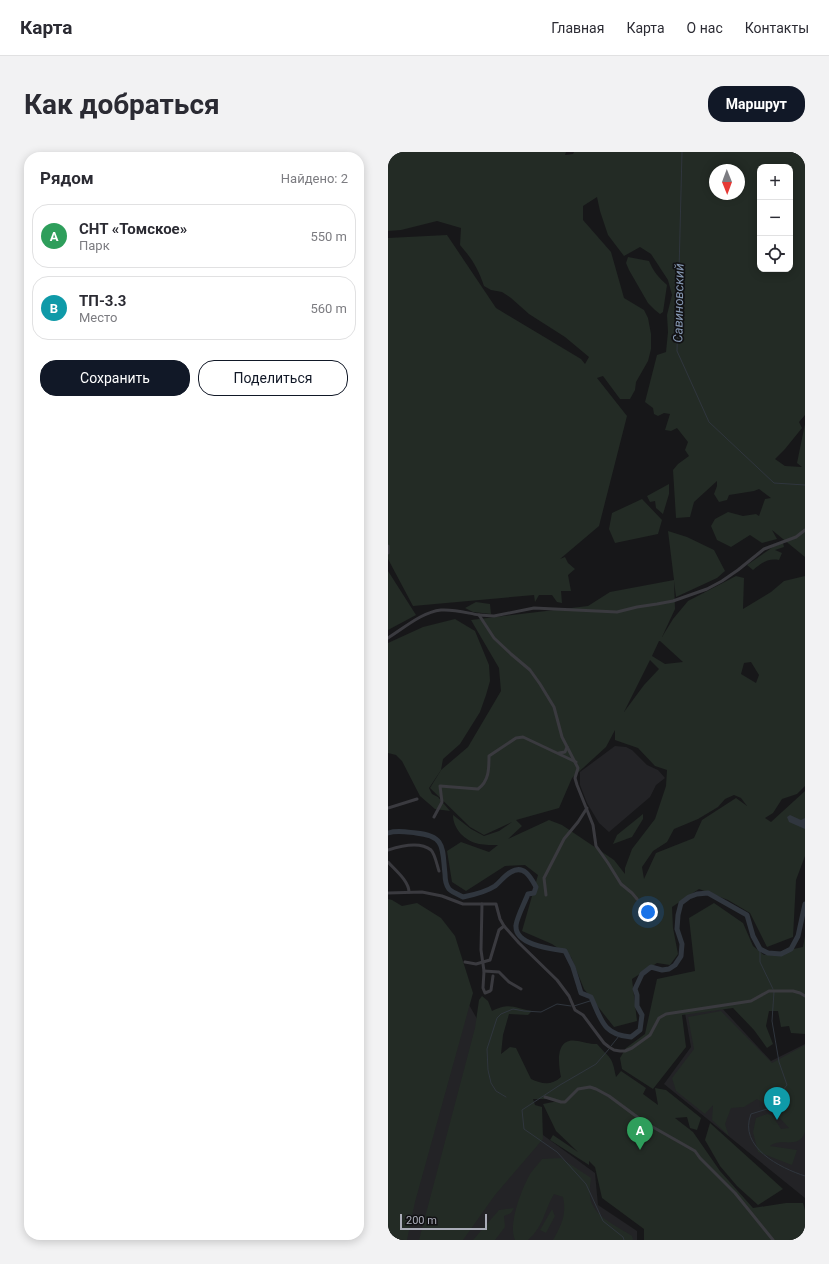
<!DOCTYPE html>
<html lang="ru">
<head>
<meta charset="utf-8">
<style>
  body { margin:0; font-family:Roboto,sans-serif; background:#f2f2f3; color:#2b2b33 }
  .controls { position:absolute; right:12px; top:12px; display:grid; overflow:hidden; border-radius:8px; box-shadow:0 2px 10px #0003 }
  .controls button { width:36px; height:36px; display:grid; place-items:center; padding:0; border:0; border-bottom:1px solid #e1e1e2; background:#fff; color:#2b2b33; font:20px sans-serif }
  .compass { position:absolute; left:321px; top:12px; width:36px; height:36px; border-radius:50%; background:#fff; box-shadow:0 2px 10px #0003; rotate:179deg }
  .scale { position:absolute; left:12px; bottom:10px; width:87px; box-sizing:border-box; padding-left:4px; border:2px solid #aaacb8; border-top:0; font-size:11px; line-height:14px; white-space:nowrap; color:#aaacb8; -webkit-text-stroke:3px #121214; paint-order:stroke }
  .you { position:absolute; left:260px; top:760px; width:14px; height:14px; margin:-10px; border:3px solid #fff; border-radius:50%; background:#1a73e8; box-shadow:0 0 0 6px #1a73e833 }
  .badge { display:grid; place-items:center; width:26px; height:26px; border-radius:50%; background:#111827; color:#fff; font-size:13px; font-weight:700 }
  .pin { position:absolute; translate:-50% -33px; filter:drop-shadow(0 1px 2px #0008) }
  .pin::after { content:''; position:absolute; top:21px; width:14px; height:12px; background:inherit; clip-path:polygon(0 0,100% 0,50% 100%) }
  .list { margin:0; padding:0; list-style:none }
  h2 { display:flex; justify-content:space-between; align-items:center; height:52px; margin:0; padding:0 16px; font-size:17px }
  h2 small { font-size:13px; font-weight:400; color:#7c7c81 }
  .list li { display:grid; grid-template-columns:26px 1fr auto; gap:12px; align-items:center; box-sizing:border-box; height:64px; margin:0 8px 8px; padding:0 8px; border:1px solid #e1e1e2; border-radius:16px }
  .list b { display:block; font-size:15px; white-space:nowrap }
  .list p { margin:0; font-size:13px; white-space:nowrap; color:#7c7c81 }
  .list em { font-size:13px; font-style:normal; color:#7c7c81 }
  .actions { display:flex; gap:8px; padding:12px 16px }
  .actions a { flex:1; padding:9px 0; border:1px solid #111827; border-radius:16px; text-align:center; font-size:14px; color:#111827 }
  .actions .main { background:#111827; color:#fff }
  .icon { flex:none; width:22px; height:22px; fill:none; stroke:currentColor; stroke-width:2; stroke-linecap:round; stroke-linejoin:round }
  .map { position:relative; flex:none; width:417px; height:1088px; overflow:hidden; border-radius:16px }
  header { display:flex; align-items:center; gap:24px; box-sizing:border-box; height:56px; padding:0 20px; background:#fff; border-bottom:1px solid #e1e1e2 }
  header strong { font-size:19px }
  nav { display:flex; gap:22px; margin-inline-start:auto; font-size:14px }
  .intro { display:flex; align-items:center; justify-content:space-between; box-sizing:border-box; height:96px; padding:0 24px }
  h1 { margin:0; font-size:28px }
  .button { padding:10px 18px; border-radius:16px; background:#111827; color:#fff; font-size:14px; font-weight:700 }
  main { display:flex; gap:24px; padding:0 24px }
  aside { flex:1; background:#fff; border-radius:16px; box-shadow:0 2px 10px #0003 }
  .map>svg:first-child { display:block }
</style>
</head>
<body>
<header>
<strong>Карта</strong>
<nav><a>Главная</a><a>Карта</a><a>О нас</a><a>Контакты</a></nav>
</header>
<div class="intro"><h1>Как добраться</h1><a class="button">Маршрут</a></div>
<main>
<aside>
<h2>Рядом<small>Найдено: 2</small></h2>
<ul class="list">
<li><span class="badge" style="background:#2e9e5b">A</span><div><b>СНТ «Томское»</b><p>Парк</p></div><em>550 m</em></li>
<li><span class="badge" style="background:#0f9aa8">B</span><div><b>ТП-3.3</b><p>Место</p></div><em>560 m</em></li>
</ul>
<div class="actions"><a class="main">Сохранить</a><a>Поделиться</a></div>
</aside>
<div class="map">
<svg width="417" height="1088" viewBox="0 0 417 1088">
  <rect width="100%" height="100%" fill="#171719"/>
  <!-- built -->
  <g fill="#232326">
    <path d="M227 594 238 595 244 598 259 613 270 618 277 626 268 633 262 645 221 680 211 671 199 651 192 633V620Z"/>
    <path d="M55 807 155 983 207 1021 210 1053 249 1079V1088H0Z"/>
    <path d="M333 855 383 909 417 892V1046L276 932 303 895 297 861Z"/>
  </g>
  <!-- green -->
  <g fill="#232b25" fill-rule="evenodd">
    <path d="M0 0H178L177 3 185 2 186 0H417V263L411 270 414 276 397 297 387 307 397 314 414 315 409 311 417 272V405L384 378 389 387 374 391 362 383 343 395 329 388 323 374 327 367 340 360 355 364 368 362 371 364 377 347 383 346 371 337 366 339 341 343 339 348 331 350 326 342 329 334V329L306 350 302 365 288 366 285 318 290 312 301 304 297 298 300 290 289 276 283 279 277 278 282 262 276 261 270 264 266 262 265 256 257 250 269 203 278 200 280 180 279 163 284 143 280 128 263 102 252 95 236 104 220 83 212 59 209 45 195 54V68L223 100 236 146 256 158 260 166 263 182V197L260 209 248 230 247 238 242 247H232L215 224 209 226 239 264 211 374 172 407 177 405 180 411 187 417 180 423 183 439H173L174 451 169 450 164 443H151L147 450 146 443 25 454 0 407V86L59 83 108 156 193 207 197 212 201 205 177 185 141 162 123 146 114 140 103 138 96 134C90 116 84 107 72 93L73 76 49 69 13 78 0 79ZM372 15H402V117H372ZM327 18H351V42H327Z"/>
    <path d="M240 105 261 109C265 119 271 126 279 133L275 160 272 162 267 158 260 151 241 118 238 111Z"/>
    <path d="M281 332V342L275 362 268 356 267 349 262 350 259 344Z"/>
    <path d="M254 347 274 368 270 382 227 391 221 377 224 361Z"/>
    <path d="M280 379 299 385 326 398 337 419 329 426 288 445 286 429 287 457 274 485 285 467 300 449 348 424 356 426 355 457 383 440 396 429 417 424V634L409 642 394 647 385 661 377 666 383 670 417 639V704L408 728 405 785 379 795 362 761 340 748 311 737 284 755 285 776 290 802 282 813 269 811 244 827 249 869 226 875 196 837 183 805 164 792 134 779 150 723 137 713 117 714 78 739 64 730 59 699 73 690 101 700 110 693C104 693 97 693 91 692 77 689 65 677 65 663L83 677 96 684 111 679 124 670 96 683 82 675 42 636 53 618 80 595 113 539 111 516 83 468 200 454 222 440 286 428ZM271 489H272L295 510 277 512 264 504ZM262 508 271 517 256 533 236 560ZM363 510 371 523 368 531 353 522 356 511ZM227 578V588L250 596 267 614 279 618 278 634 267 667 244 697 237 716V722L226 708 174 673 161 668 120 687 134 674 128 668 171 656 184 626 218 595ZM346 643 353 646 359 654 348 646 314 668 306 686 268 701 256 727 254 715 265 699 279 690 286 677 310 667 330 655 337 647Z"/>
    <path d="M395 391 396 395 387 398 394 401 391 408C379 406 374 411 365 418L359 413 385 395Z"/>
    <path d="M0 419 28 463 0 478Z"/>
    <path d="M88 450 102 452 103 462 85 460 77 456Z"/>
    <path d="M67 467 87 479 101 513 102 529 98 543 92 560 72 592 55 607 53 618 41 636 44 642 50 645 62 659 47 657 32 644 14 609 8 603 0 601V491L35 475Z"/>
    <path d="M255 662V667L244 685 225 692 229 683Z"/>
    <path d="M0 747 4 748 14 754 29 751 53 766 67 784 85 841 27 1050 19 1088H0Z"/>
    <path d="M326 751 355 771 365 794 376 803 415 795 417 784V882L403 881 401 874 393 875 390 859H381L378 874 385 892 379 896 366 878 345 856 294 863 298 895 265 937 234 917 232 906 238 896 257 882 269 827 307 819 301 766Z"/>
    <path d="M94 844 100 849 104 859C122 850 126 856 144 859L140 863 121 862 115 883 113 902 122 895 128 896 143 927C154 932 163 934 173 925 170 911 167 884 190 889 197 890 200 892 209 892 222 907 224 903 228 925L233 919 258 936 255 942 270 953 267 936 278 938 313 966 309 978 302 976 299 965 287 966 305 980 332 1019 365 1056 398 1051H415L417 1058V1088H256V1077L214 1046 207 1015 201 1009V1013L162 988 165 983 190 1000 168 979 155 952 170 949 165 947H145L147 953 154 955 155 987 107 1043 75 1088H31L87 876 91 848Z"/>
    <path d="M333 859 384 911 417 893V980C411 998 394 985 382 994L409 998 404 1013 370 1000 365 980 368 966 379 962 384 963 393 977 401 976 387 961 386 952 375 951 369 947 356 955 343 956 337 972 341 984 324 968 325 953 317 962 288 939 284 926 306 897 300 865Z"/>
    <path d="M322 971 395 1037 370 1053 349 1034 332 1014 317 988Z"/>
    <path d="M173 1006 203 1026C202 1033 201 1043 203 1049 208 1066 231 1075 244 1084L245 1088H165C173 1074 179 1062 175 1045L166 1042C156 1059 156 1074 140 1088H127C120 1072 133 1039 141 1024 144 1018 150 1013 154 1007Z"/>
    <path d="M126 1056 123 1061 116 1064 117 1075 107 1088H85L111 1058Z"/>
    <path d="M164 1057 167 1064 158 1081 152 1078Z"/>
  </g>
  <!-- water -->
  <path fill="#30363e" d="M402 663 413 668 417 666V677L401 670 399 665Z"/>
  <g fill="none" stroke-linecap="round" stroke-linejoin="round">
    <!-- stream -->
    <g stroke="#30363e" stroke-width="1">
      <path d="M294 0 289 199 321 270 386 331 417 333"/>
      <path d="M372 797V810L385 837"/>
      <path d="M386 840 384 869 391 910 399 933 379 957 363 962C350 995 392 1016 417 1024"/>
      <path d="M186 854 205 848"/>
      <path d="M223 894 231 884"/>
      <path d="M221 897 208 912 172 933 134 958 136 977 169 1000 198 1032 215 1069 235 1085 236 1088"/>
      <path d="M118 945 108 939 103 931 100 918 99 897 109 866 113 862 125 857 136 859 153 860 169 852 183 854"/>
    </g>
    <!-- river -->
    <path stroke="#30363e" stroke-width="5" d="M0 681C9 678 18 680 28 681 58 684 54 696 57 722 57 726 58 733 61 737 64 740 71 743 75 745 85 743 98 740 107 734 112 730 117 723 123 720 136 712 143 726 148 735L146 741 140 742C137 750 128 767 128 774 127 793 164 797 177 799L185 815 193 841 203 845C213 867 215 883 243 885L252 878 254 863 249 854V843L247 837 254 822 263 815 274 818 281 817 287 813 293 804 294 792 289 777 290 763 293 751 301 745 309 742 320 741 359 763 365 784 372 797 380 801 393 802 403 797 410 784 417 752"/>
    <!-- minor -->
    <g stroke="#3a3a3f" stroke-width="3">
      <path d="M0 394V401"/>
      <path d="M91 463 106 464 146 456 229 460 249 455 269 452 285 449 319 437 334 429 350 418 376 397 408 385 417 378"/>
      <path d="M0 486C16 476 34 460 53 458 66 457 79 461 91 463L106 486 123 502 142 518 152 532 166 555 174 585 190 616 187 626 189 633 205 673 208 694 220 711 233 732 244 741 249 747"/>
      <path d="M171 601 177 600 179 595"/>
      <path d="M0 656 29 647"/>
      <path d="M46 665 54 650 52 634 90 637C101 629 101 617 101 604L128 586 135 585 188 610"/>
      <path d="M0 698C12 694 32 689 43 698 47 702 49 713 51 719"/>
      <path d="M0 710C7 718 21 729 21 740"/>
      <path d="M0 741 34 740 54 744 75 752H108L112 767 116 774 131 791 169 828 181 844 187 858 195 863 216 891 221 895 226 898 232 899H237L244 896 262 883 271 866 278 862 363 849 381 839H405L412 841 417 844"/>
      <path d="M158 743 156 726 176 687 190 670 199 656"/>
      <path d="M94 752 93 798 96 819 95 836 97 841 102 839 103 838 105 824"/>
      <path d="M77 810 88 812 102 808 111 778 116 774"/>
      <path d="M96 819 111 820 121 830 133 837"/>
      <path d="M157 945 173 950H177L190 937 202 935 208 937 221 944 256 970 307 999 312 1006 347 1041 385 1088"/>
    </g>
  </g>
  <g text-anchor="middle" stroke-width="3.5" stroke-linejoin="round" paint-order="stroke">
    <!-- water labels -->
    <g font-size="13" font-style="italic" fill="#8496b0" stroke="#121214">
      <text transform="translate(290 151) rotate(-89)" y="5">Савиновский</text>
    </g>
  </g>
</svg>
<div class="controls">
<button>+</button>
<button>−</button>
<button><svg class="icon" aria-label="locate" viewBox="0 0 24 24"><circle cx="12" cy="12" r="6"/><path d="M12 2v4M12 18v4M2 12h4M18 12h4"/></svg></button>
</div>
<svg class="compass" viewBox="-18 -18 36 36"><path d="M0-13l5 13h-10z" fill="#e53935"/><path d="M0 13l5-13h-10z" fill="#7c7c81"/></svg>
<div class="scale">200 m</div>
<div class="you"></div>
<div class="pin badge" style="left:252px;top:998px;background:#2e9e5b">A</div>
<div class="pin badge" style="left:389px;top:968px;background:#0f9aa8">B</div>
</div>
</main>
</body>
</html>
